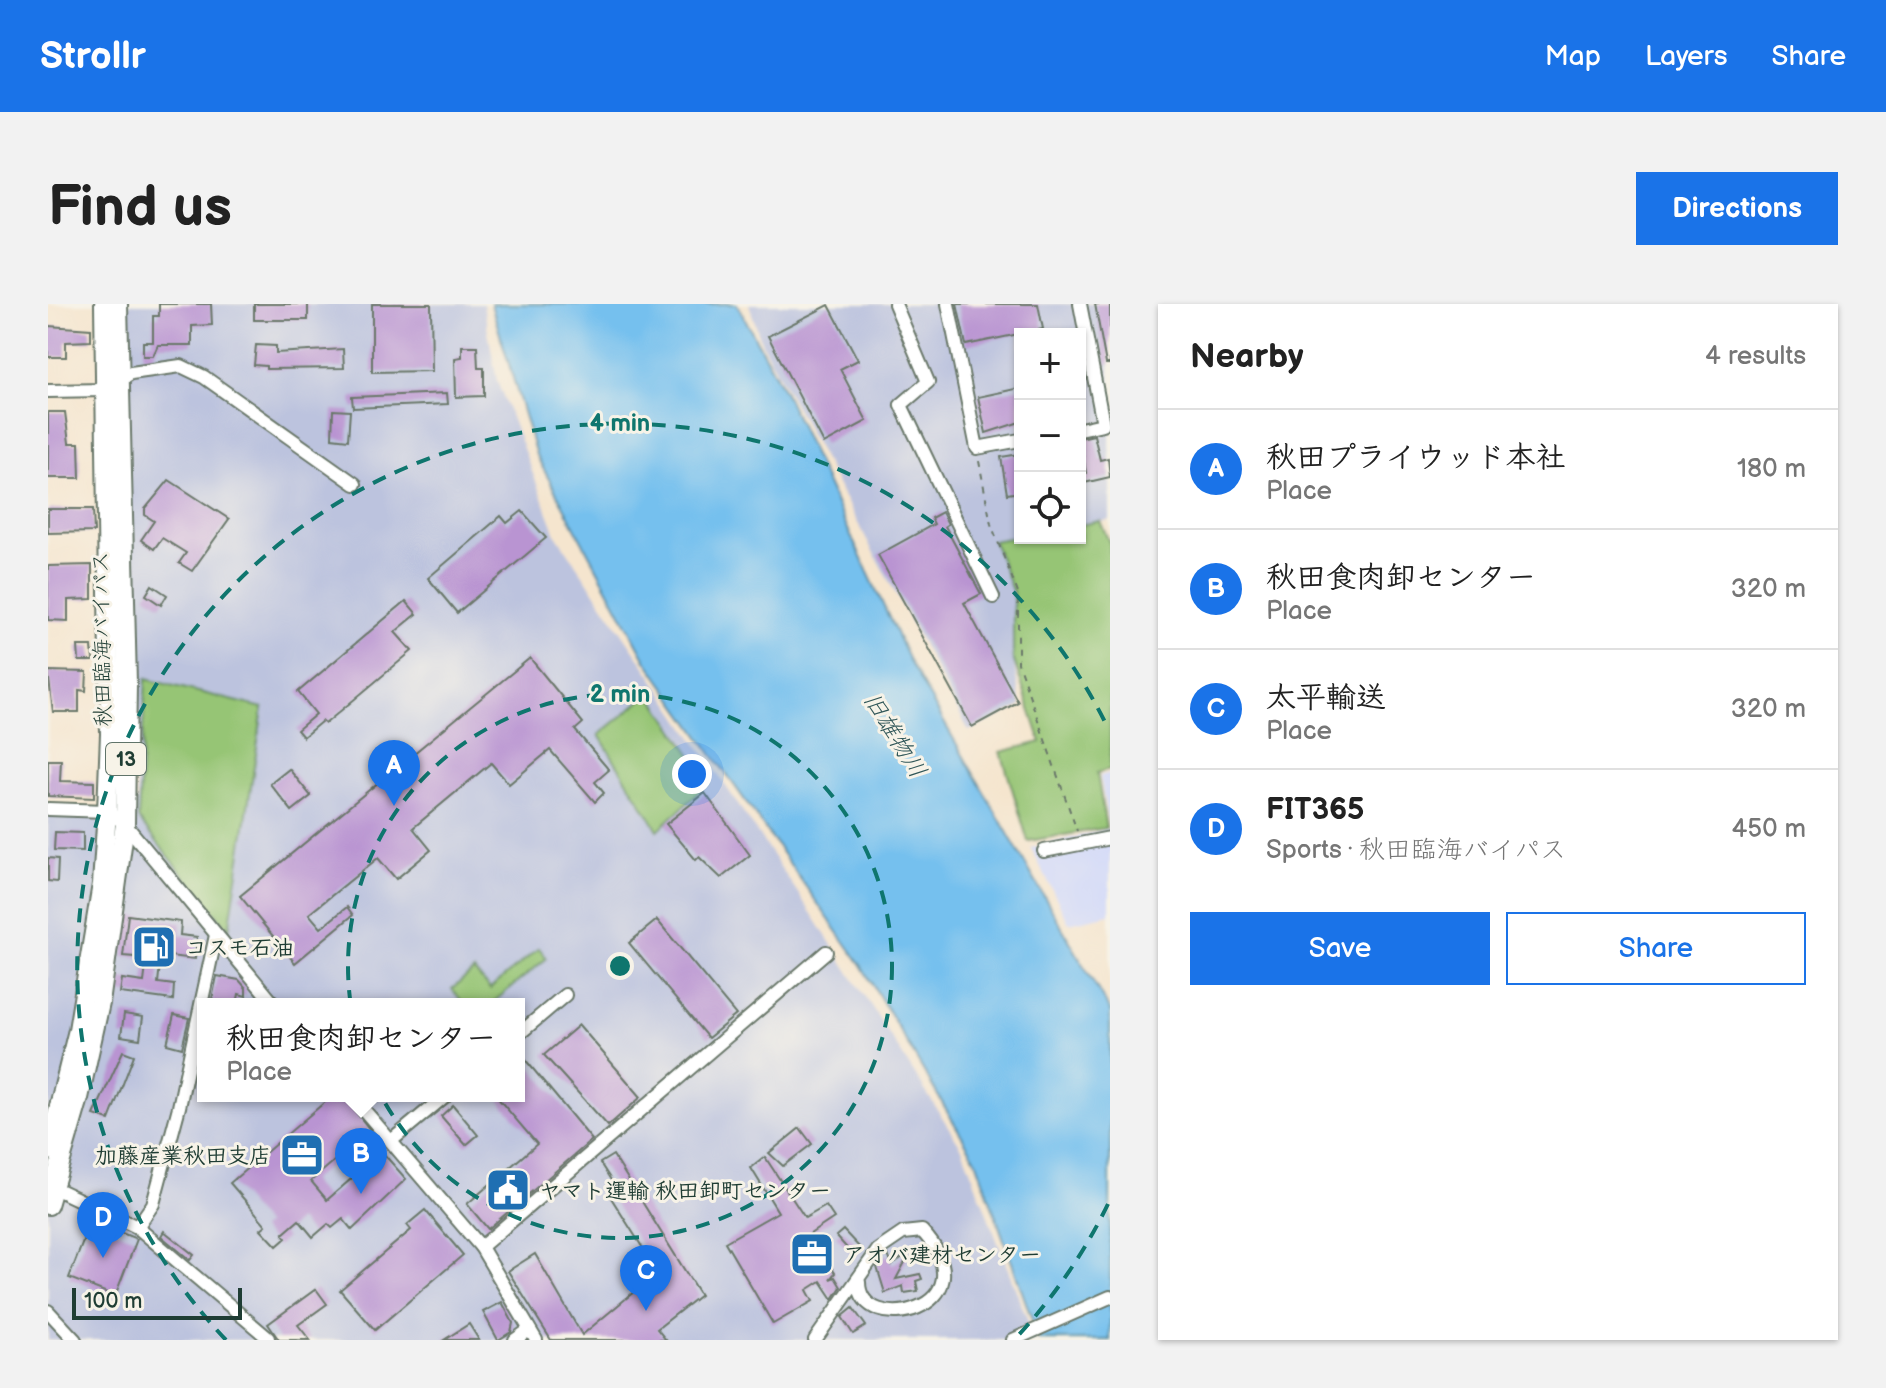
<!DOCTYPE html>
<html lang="en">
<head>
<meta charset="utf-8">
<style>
  body { margin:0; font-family:"Balsamiq Sans","Klee One",sans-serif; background:#f2f2f2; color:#222 }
  .controls { position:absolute; right:24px; top:24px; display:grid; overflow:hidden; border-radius:0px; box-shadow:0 2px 6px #0004 }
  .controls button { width:72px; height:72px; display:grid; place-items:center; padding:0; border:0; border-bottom:2px solid #e0e0e0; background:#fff; color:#222; font:40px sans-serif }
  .scale { position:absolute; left:24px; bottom:20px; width:170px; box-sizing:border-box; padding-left:8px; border:4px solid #1f3d34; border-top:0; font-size:22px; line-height:28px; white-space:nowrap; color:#1f3d34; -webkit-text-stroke:6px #f7f3e8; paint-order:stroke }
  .you { position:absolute; left:644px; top:470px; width:28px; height:28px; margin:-20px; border:6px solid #fff; border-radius:50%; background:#1a73e8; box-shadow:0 0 0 12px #1a73e833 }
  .badge { display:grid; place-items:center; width:52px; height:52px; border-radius:50%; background:#1a73e8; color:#fff; font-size:26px; font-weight:700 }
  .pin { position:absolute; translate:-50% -66px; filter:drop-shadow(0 2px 4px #0008) }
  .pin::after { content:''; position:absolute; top:42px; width:28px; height:24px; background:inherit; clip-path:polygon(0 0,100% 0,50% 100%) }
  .popup { position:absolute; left:149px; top:694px; width:328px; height:104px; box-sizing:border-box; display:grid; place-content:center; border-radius:0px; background:#fff; filter:drop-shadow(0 2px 6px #0005); font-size:26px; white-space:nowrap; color:#767676 }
  .popup b { font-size:30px; color:#222 }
  .popup::after { content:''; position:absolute; left:50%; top:100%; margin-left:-16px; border:16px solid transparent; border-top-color:#fff }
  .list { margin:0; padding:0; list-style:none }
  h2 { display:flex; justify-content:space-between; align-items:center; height:104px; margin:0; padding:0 32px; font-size:34px }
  h2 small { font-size:26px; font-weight:400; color:#767676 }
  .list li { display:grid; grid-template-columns:52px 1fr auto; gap:24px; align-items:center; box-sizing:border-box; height:120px; padding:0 32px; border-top:2px solid #e0e0e0 }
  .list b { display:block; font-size:30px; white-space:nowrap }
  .list p { margin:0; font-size:26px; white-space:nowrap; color:#767676 }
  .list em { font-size:26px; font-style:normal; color:#767676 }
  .actions { display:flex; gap:16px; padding:24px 32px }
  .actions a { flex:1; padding:18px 0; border:2px solid #1a73e8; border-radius:0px; text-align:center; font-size:28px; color:#1a73e8 }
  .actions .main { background:#1a73e8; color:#fff }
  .icon { flex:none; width:44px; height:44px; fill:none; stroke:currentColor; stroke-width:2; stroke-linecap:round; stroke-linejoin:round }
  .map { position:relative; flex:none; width:1062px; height:1036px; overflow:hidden; border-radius:0px }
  header { display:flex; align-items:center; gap:48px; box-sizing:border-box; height:112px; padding:0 40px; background:#1a73e8; color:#fff }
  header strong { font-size:38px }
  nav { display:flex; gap:44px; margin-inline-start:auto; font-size:28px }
  .intro { display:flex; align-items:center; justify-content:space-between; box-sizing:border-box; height:192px; padding:0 48px }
  h1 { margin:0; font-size:56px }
  .button { padding:20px 36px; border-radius:0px; background:#1a73e8; color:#fff; font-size:28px; font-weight:700 }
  main { display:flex; gap:48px; padding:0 48px }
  aside { flex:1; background:#fff; border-radius:0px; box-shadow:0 2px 6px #0004 }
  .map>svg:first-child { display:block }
</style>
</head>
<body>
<header>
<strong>Strollr</strong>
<nav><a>Map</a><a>Layers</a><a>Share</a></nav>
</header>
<div class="intro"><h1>Find us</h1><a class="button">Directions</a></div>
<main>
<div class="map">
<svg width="1062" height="1036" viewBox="0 0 1062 1036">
  <rect width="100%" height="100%" fill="#f7f3e8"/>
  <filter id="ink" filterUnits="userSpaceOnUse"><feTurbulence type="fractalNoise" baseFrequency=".0125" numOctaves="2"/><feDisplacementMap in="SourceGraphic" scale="16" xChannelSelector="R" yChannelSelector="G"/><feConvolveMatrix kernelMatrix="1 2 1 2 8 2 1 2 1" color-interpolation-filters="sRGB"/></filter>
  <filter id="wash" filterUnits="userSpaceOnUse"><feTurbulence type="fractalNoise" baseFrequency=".006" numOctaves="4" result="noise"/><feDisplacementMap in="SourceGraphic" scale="32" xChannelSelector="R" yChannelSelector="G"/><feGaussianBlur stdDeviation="1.8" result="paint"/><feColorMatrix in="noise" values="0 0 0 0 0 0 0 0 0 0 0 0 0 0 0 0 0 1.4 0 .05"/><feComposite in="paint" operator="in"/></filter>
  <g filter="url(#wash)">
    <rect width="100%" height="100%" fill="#f5e5ce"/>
    <!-- built -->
    <path fill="#d2d9f9" d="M1062 469V610L1021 619 983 544 1061 525 1052 472Z"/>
    <!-- industrial -->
    <g fill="#bcc3de" fill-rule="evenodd">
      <path d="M76 0H435L449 77 509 232 764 610 914 844 987 1036H0V501L84 510 89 495ZM155 700H471V792H155Z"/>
      <path d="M701 0H1062V216L1032 221V30H972V232L945 238 965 289V354L973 402 921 427 714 40Z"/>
    </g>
    <!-- green -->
    <g fill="#96c575" stroke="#5a8154" stroke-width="2">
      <path d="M1052 217 1062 240V465L1049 469 1058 524 980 537 953 448 993 438 965 354V289L945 237 972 232 1032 234V221Z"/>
      <path d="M98 375 215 404 181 626 90 515Z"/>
      <path d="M602 389 662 478 610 526 551 431Z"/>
      <path d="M491 644 499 654 443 700H408L413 696 404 685 426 667 442 685Z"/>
    </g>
    <!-- water -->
    <path fill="#75c0ee" stroke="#4a7e91" stroke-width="2" d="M443 0H689L736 87 862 359 1062 707V1036H991L928 856 813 661 598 356 488 151Z"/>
    <g id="blocks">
      <!-- building -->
      <g fill="#b994d2">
        <path d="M111 0H163L164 21 144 22V41H110L105 52H95V38H105V12H111Z"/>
        <rect x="206" y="0" width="54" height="16"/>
        <path d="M324 0H383L384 67 324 68Z"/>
        <path d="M909 0H990L995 25 918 41Z"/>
        <path d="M1047 0H1062V60H1058Z"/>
        <path d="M781 1 810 56 792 65 819 117 776 140 720 32Z"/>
        <path d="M0 22 43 25V37L18 38V53H0Z"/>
        <path d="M208 41 228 42V49L295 45 296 64 218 65V62L206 61Z"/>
        <path d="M414 42H429L430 64H436V92L408 93 407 54 414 53Z"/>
        <path d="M972 84V118L938 129 930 93Z"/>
        <path d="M399 89 400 100 305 104 304 93Z"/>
        <path d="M285 106 302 107 300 136 284 134Z"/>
        <path d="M0 108H17L21 139H31L32 174H0Z"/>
        <path d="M1046 131 1052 156 1060 154 1062 173 1032 180V170L1038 169 1032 134Z"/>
        <path d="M972 150V188L959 190 953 153Z"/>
        <path d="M121 176 181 215 144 267 131 259 138 249 114 234 106 245 93 236 106 217 97 211V205Z"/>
        <path d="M0 205H45L46 228 0 229Z"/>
        <path d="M474 207 498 234 409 309 380 274 453 212 459 219Z"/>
        <path d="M894 208 900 220 897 222 933 290 916 299 970 398 924 423 830 251 886 220 883 214Z"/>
        <path d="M44 261V295L20 296V317L0 316V262Z"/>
        <path d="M104 281 119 291 113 301 98 291Z"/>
        <path d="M358 297 369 310 347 328 364 347 277 420 274 417 255 433 249 426 268 410 250 388Z"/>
        <path d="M30 342H44L45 357H31Z"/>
        <path d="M482 354 535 419 527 426 561 466 547 478 556 489 547 498 502 446 461 480 443 459 365 524 383 546 348 575 330 554 261 610 273 624 299 603 305 611 247 659 192 592Z"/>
        <path d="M0 367 39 368 38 387 31 386V408H5Z"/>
        <path d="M0 456H13L12 477 46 478V494L0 492Z"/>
        <path d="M241 465 263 492 244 507 222 480Z"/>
        <path d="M657 489 702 551 673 574 651 553 648 556 618 520Z"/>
        <path d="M7 528 35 529V547L6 546Z"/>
        <path d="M0 554 10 555 9 578 0 577Z"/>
        <path d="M80 611 133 618 132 631 149 633 147 655 113 651 110 679 126 681 125 696 72 689 74 675 96 678 99 654 75 652Z"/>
        <path d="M609 616 688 711 660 734 581 639Z"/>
        <path d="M169 672 191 676 198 684V692L191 690 189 700H163Z"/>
        <path d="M76 710 95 713 92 735 73 732Z"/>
        <path d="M126 711 141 714 134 744 119 740Z"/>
        <path d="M531 721 593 793 560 822 496 751Z"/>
        <path d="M75 747 86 751 61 816 46 811Z"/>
        <path d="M471 748 544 836 440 925 419 900 489 840 448 792H471Z"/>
        <path d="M284 792H295L322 826 263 877 279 896 334 848 358 875 304 926 295 915 284 924 280 920 265 933 251 916 235 930 238 934 229 942 213 925 218 921 182 879Z"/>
        <path d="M405 801 430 831 418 841 393 812Z"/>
        <path d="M752 824 764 840 735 862 721 849Z"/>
        <path d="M565 851 652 991 609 1025 618 1036H503L460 967 487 950 534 1031 610 968 560 889 568 884 552 859Z"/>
        <path d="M717 853 757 914 778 902 786 914 762 930 787 969 782 975 787 973 793 983 785 995 773 977 759 986 765 997 725 1020 677 938 730 908 703 864Z"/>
        <path d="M377 906 415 951 327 1026 292 986 363 926 359 921Z"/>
        <path d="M43 917 89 935 67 992 21 974Z"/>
        <path d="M795 926 813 945 806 952 788 932Z"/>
        <path d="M116 927 146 951 142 956 113 932Z"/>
        <path d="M863 947 848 975 872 970 874 975 868 977 870 987 856 989 855 982 837 989 829 963 836 952 840 951 844 961Z"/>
        <path d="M268 985 279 1000 250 1021 262 1036H231L220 1020Z"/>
        <path d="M454 998 465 1019 463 1028 450 1036 435 1008Z"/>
        <path d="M805 1004 818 1022 805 1030 794 1013Z"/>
        <path d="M421 1020 431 1036H396Z"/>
      </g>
    </g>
  </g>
  <g filter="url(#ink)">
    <use href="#blocks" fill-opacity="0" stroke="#6a786a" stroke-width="2"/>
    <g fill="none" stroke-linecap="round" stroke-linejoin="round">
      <!-- minor casing -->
      <g stroke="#6a786a" stroke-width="16">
        <g id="minor">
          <path d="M847 0 880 78 853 101 945 293"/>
          <path d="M900 0 929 144 972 136"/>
          <path d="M1032 0 1055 120 1032 125"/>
          <path d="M0 87 57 86 83 69 133 62 156 73 307 180"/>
          <path d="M0 505 59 507 77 520 226 700"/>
          <path d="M996 547 1062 534"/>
          <path d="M471 730 517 691"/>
          <path d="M304 792 433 943 488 1036"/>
          <path d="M343 837 397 792"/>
          <path d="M0 881 89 923 220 1034"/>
          <path d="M89 923 105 900 131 803 168 631"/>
          <path d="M433 943 778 648"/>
          <path d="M0 1007 27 1036"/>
          <path d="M467 1036 481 1026"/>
          <path d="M767 1036 830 946 855 929 874 927C946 1005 811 1036 811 978"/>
          <path d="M965 1036 1062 993"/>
        </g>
      </g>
      <!-- highway casing -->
      <g stroke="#6a786a" stroke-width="22">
        <g id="highway">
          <path d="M0 847 30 726 54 580 59 507 62 430 56 0"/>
          <path d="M0 901 31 794 52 699 77 520 79 380 70 0"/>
        </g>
      </g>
      <!-- path -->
      <path stroke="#6a786a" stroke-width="2" stroke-dasharray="6 6" stroke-linecap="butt" d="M931 157 943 220 970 289V359L1029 527"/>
      <!-- minor -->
      <use href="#minor" stroke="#fff" stroke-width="12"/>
      <!-- highway -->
      <use href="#highway" stroke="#fff" stroke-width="18"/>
    </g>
  </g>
  <!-- distance rings -->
  <g fill="none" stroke="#0f766e" stroke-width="4" stroke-dasharray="14 10">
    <circle cx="572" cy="662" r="272"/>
    <path d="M1060 900A543 543 0 0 1 966 1036M178 1036A543 543 0 1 1 1060 424"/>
  </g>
  <!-- icons -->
  <defs>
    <g id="fuel-square" transform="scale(2.3)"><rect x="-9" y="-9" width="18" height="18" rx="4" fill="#1f6fb2" stroke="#f7f3e8"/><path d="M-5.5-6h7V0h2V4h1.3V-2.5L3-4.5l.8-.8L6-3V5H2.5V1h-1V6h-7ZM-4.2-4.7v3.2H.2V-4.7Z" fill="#fff"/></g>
    <g id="office-square" transform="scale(2.3)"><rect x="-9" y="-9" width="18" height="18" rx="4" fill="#1f6fb2" stroke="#f7f3e8"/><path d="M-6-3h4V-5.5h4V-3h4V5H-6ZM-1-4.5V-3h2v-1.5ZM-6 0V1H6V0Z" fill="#fff"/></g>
    <g id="civic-square" transform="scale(2.3)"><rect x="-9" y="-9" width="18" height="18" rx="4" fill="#1f6fb2" stroke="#f7f3e8"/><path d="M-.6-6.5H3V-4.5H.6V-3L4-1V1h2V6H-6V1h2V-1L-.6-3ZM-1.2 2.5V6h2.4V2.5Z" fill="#fff"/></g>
  </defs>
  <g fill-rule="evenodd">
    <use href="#fuel-square" x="106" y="643"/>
    <use href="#office-square" x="254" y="851"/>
    <use href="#civic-square" x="460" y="886"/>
    <use href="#office-square" x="764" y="950"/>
  </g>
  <g text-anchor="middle" stroke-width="6" stroke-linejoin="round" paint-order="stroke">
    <!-- shield labels -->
    <rect fill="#f7f3e8" stroke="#60746a" stroke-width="2" x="58" y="439" width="40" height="32" rx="6"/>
    <g font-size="20" font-weight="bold" fill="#1f3d34">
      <text x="78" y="462">13</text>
    </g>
    <!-- street labels -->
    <g font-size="22" fill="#1f3d34" stroke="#f7f3e8">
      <text transform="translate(53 335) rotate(-91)" y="8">秋田臨海バイパス</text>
    </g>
    <!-- poi labels -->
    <g font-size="22" font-weight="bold" fill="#1f3d34" stroke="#f7f3e8" text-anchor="start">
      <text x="137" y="651">コスモ石油</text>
      <text x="223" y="859" text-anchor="end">加藤産業秋田支店</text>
      <text x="491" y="894">ヤマト運輸 秋田卸町センター</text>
      <text x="795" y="958">アオバ建材センター</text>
    </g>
    <!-- water labels -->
    <g font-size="24" font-style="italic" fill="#305759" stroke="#f7f3e8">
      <text transform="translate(847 431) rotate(58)" y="8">旧雄物川</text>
    </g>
  </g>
  <circle cx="572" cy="662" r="12" fill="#0f766e" stroke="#f7f3e8" stroke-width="4"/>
  <g font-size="24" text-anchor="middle" font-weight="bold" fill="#0f766e" stroke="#f7f3e8" stroke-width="6" stroke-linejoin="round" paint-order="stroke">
    <text x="572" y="127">4 min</text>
    <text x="572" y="398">2 min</text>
  </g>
</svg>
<div class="controls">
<button>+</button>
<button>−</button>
<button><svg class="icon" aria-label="locate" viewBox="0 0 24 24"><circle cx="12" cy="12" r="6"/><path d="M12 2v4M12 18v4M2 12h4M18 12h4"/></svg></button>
</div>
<div class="scale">100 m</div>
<div class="you"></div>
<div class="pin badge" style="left:346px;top:502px">A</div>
<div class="pin badge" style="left:313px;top:890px">B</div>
<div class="popup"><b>秋田食肉卸センター</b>Place</div>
<div class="pin badge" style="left:598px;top:1007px">C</div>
<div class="pin badge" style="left:55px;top:954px">D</div>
</div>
<aside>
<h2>Nearby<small>4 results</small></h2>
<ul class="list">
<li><span class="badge">A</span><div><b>秋田プライウッド本社</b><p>Place</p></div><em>180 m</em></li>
<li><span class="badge">B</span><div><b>秋田食肉卸センター</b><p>Place</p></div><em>320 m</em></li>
<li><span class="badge">C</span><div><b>太平輸送</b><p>Place</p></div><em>320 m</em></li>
<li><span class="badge">D</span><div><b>FIT365</b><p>Sports · 秋田臨海バイパス</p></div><em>450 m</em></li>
</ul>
<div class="actions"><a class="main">Save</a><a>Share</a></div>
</aside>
</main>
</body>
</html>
